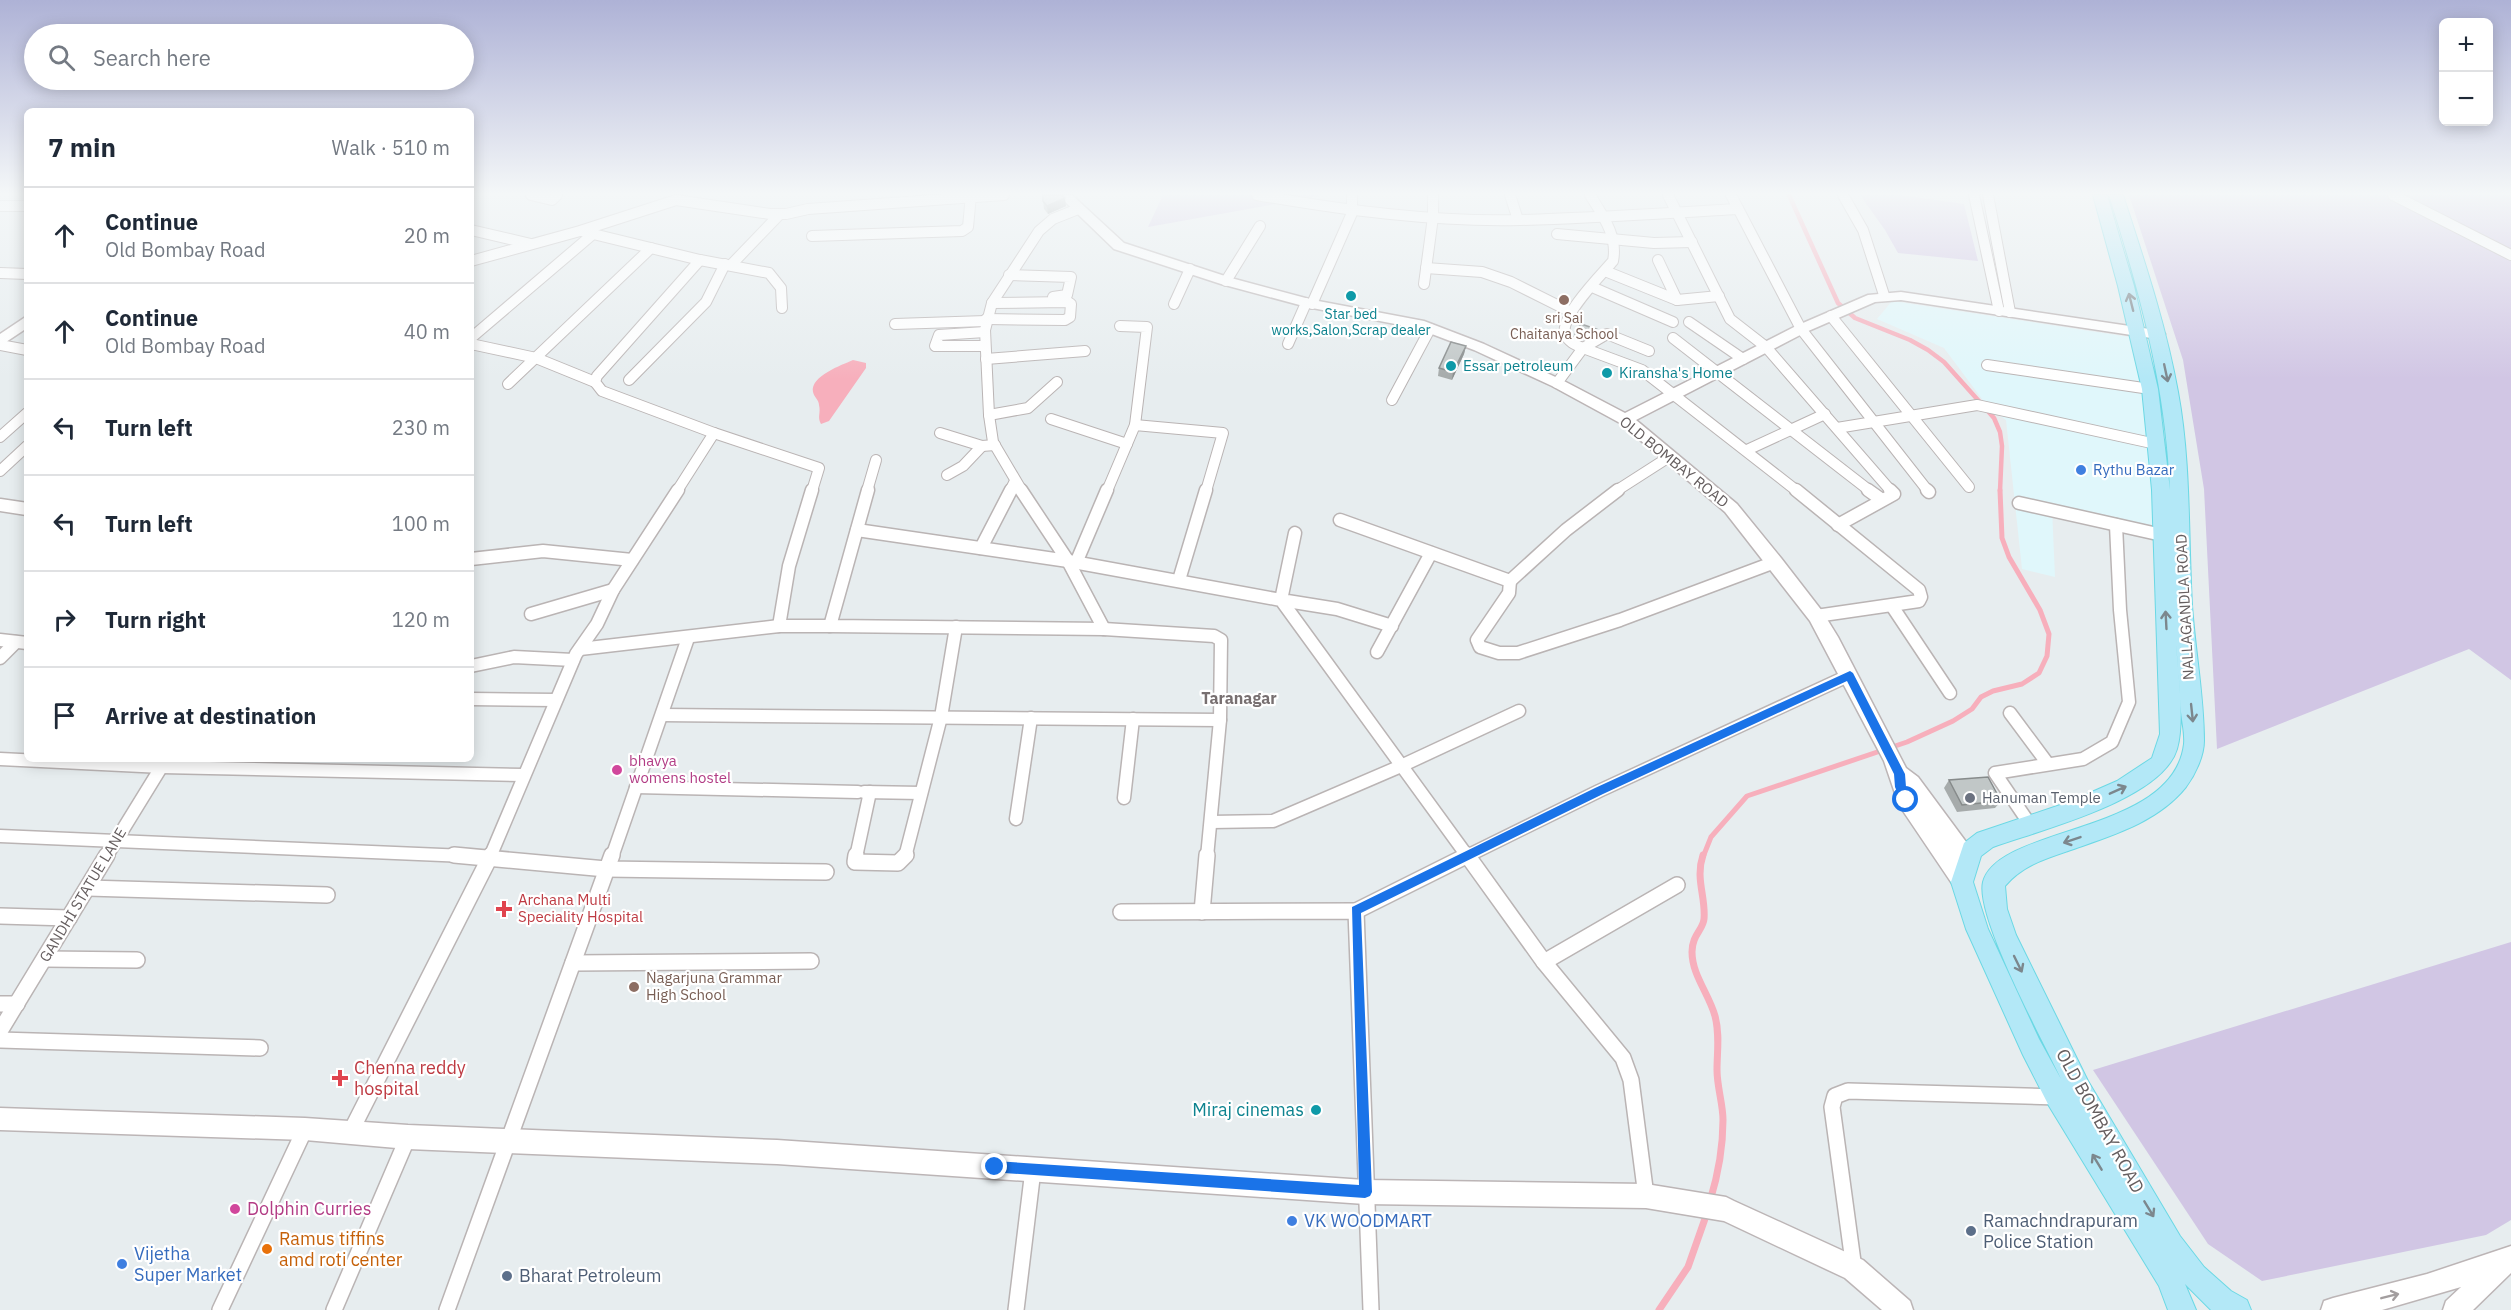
<!DOCTYPE html>
<html lang="en">
<head>
<meta charset="utf-8">
<style>
  body { margin:0; font-family:"IBM Plex Sans",sans-serif; background:#f2f2f3; color:#1f2937 }
  .controls { position:absolute; right:18px; top:18px; display:grid; overflow:hidden; border-radius:9px; box-shadow:0 3px 15px #0003 }
  .controls button { width:54px; height:54px; display:grid; place-items:center; padding:0; border:0; border-bottom:2px solid #e0e1e3; background:#fff; color:#1f2937; font:30px sans-serif }
  .stop { position:absolute; width:18px; height:18px; margin:-14px; border:4px solid #1a73e8; border-radius:50%; background:#fff }
  .stop.end { background:#1a73e8; border-color:#fff; box-shadow:0 2px 6px #0008 }
  .list { margin:0; padding:0; list-style:none }
  h2 { display:flex; justify-content:space-between; align-items:center; height:78px; margin:0; padding:0 24px; font-size:26px }
  h2 small { font-size:20px; font-weight:400; color:#747a83 }
  .list li { display:grid; grid-template-columns:39px 1fr auto; gap:18px; align-items:center; box-sizing:border-box; height:96px; padding:0 24px; border-top:2px solid #e0e1e3 }
  .list b { display:block; font-size:22px; white-space:nowrap }
  .list p { margin:0; font-size:20px; white-space:nowrap; color:#747a83 }
  .list em { font-size:20px; font-style:normal; color:#747a83 }
  .icon { flex:none; width:33px; height:33px; fill:none; stroke:currentColor; stroke-width:2; stroke-linecap:round; stroke-linejoin:round }
  .map { position:relative; flex:none; width:2511px; height:1310px; overflow:hidden }
  .search { position:absolute; background:#fff; box-shadow:0 3px 15px #0003; left:24px; top:24px; width:450px; height:66px; display:flex; align-items:center; gap:15px; box-sizing:border-box; padding:0 21px; border-radius:33px; color:#747a83; font-size:22px }
  .panel { position:absolute; background:#fff; box-shadow:0 3px 15px #0003; left:24px; top:108px; width:450px; height:654px; border-radius:9px }
  .map>svg:first-child { display:block }
</style>
</head>
<body>
<div class="map">
<svg width="2511" height="1310" viewBox="0 0 2511 1310">
  <rect width="100%" height="100%" fill="#e7edef"/>
  <!-- commercial -->
  <path fill="#e0f7fb" d="M1892 301 2129 337 2152 433 2153 529 2052 508 2055 577 2022 569 2006 420 1988 407 1944 348 1877 319Z"/>
  <!-- green -->
  <g fill="#d1c6e4">
    <path d="M1163 195H1319L1320 196 1148 227Z"/>
    <path d="M1860 195H1900L1964 204 1978 261 1898 253 1885 230Z"/>
    <path d="M2129 195H2511V680L2469 649 2217 749 2204 489 2183 360Z"/>
    <path d="M2511 942V1220L2486 1235 2262 1281 2208 1244 2093 1070Z"/>
  </g>
  <!-- water -->
  <path fill="#f7afbc" d="M853 360 866 363V368L829 421 821 424C817 417 821 413 819 405 819 400 814 397 813 392 810 376 842 365 853 360Z"/>
  <g fill="none" stroke-linecap="round" stroke-linejoin="round">
    <!-- stream-far2 -->
    <path stroke="#f7afbc" stroke-width="4.5" d="M1789 195 1838 303 1855 318 1910 340 1928 350 1944 362 1994 418 2000 432 2002 446 2000 491"/>
    <!-- stream-far1 -->
    <path stroke="#f7afbc" stroke-width="5" d="M1703 857 1711 837 1747 796 1907 742 1953 721 1972 709 1981 697 1993 691 2022 684 2039 673 2047 656 2049 634 2040 610 2009 557 2002 538 2000 490"/>
    <!-- stream -->
    <g stroke="#f7afbc" stroke-width="7">
      <path d="M1703 855C1695 879 1706 897 1704 919 1703 930 1692 935 1692 952 1692 975 1709 994 1715 1016 1720 1034 1717 1052 1717 1070 1717 1087 1723 1104 1723 1120 1723 1147 1718 1175 1710 1201"/>
      <path d="M1659 1310 1688 1267 1707 1213"/>
    </g>
    <!-- street-far2 casing -->
    <g stroke="#bab4b4" stroke-width="12">
      <g id="street-far2">
        <path d="M531 195 552 200 557 195"/>
        <path d="M1257 195C1343 210 1432 222 1520 220 1592 218 1665 213 1738 209"/>
        <path d="M1510 195 1518 220"/>
        <path d="M1668 195 1730 319 1766 347 1891 491"/>
        <path d="M1731 195 1801 329 1928 491"/>
        <path d="M1843 195 1863 230 1884 295"/>
        <path d="M1974 195 1999 311"/>
        <path d="M1988 195 2010 312"/>
        <path d="M2393 195 2511 255"/>
        <path d="M0 206H27"/>
        <path d="M471 230 531 244"/>
        <path d="M581 231 700 260 769 273 781 288 782 308"/>
        <path d="M1557 234 1654 243 1692 242"/>
        <path d="M812 236 962 231 968 227 971 195"/>
        <path d="M700 260 597 376 595 382 602 391 714 433 819 468 812 491"/>
        <path d="M1658 260 1677 300"/>
        <path d="M471 261 580 231 676 200 770 214H786L808 209 1004 195"/>
        <path d="M731 265 779 215"/>
        <path d="M1426 268 1482 272 1511 282 1571 312"/>
        <path d="M1605 271 1677 300 1719 296"/>
        <path d="M0 273 27 274"/>
        <path d="M1009 275 1071 277 1067 295 1053 297"/>
        <path d="M1226 281 1260 226"/>
        <path d="M1424 284 1433 217V195"/>
        <path d="M1592 287 1673 322"/>
        <path d="M1174 304 1190 269"/>
        <path d="M1312 304 1352 213V195"/>
        <path d="M1831 316 1969 487"/>
        <path d="M986 319 1065 320 1070 317 1071 304 1068 302 992 303"/>
        <path d="M1689 322 1743 359"/>
        <path d="M895 324 986 321"/>
        <path d="M1120 326 1147 327 1135 425"/>
        <path d="M985 332 939 335 935 346H985"/>
        <path d="M471 338 593 234"/>
        <path d="M1673 338 1870 491"/>
        <path d="M471 344 536 358 595 382"/>
        <path d="M1288 344 1306 303"/>
        <path d="M0 345 27 350"/>
        <path d="M1583 348 1642 370 1797 491"/>
        <path d="M1583 348 1607 334 1649 351"/>
        <path d="M986 359 1085 351"/>
        <path d="M1987 365 2150 389"/>
        <path d="M629 380 706 302 725 264"/>
        <path d="M1557 383 1583 348C1576 345 1568 342 1565 334 1560 316 1601 275 1613 261 1618 236 1603 216 1590 195"/>
        <path d="M508 384 651 248"/>
        <path d="M1392 400 1430 329"/>
        <path d="M989 415 1028 408 1057 382"/>
        <path d="M1051 419 1127 444"/>
        <path d="M1837 428 1977 405 2156 444"/>
        <path d="M940 433 982 446 995 445"/>
        <path d="M0 437 27 413"/>
        <path d="M1747 450 1825 414"/>
        <path d="M0 471 27 446"/>
        <path d="M947 475 963 466 982 446"/>
        <path d="M677 491 714 433"/>
        <path d="M867 491 876 460"/>
        <path d="M1010 491 1015 481"/>
        <path d="M1022 491 993 442 989 415 985 330 992 303 1039 231 1053 219 1078 209"/>
        <path d="M1107 491 1135 425 1223 433 1206 491"/>
        <path d="M1616 491 1669 457"/>
      </g>
    </g>
    <!-- street-far1 casing -->
    <g stroke="#bab4b4" stroke-width="15">
      <g id="street-far1">
        <path d="M868 490 830 626 1104 629 1214 636 1221 640 1220 720 1207 857"/>
        <path d="M1021 490 1068 561 1104 629"/>
        <path d="M1796 490 1919 590 1921 597 1919 601 1816 616"/>
        <path d="M1868 490 1882 500"/>
        <path d="M1927 490 1929 492"/>
        <path d="M2019 503 2162 535"/>
        <path d="M0 505 27 509"/>
        <path d="M1340 520 1510 581 1509 593 1477 640 1480 647 1499 653H1518L1620 620 1775 562"/>
        <path d="M1838 525 1894 494 1890 490"/>
        <path d="M857 530 1068 561 1281 600 1468 857"/>
        <path d="M1295 533 1281 600 1337 609 1392 626"/>
        <path d="M981 548 1011 490"/>
        <path d="M471 559 543 551 632 560"/>
        <path d="M1076 563 1107 490"/>
        <path d="M1179 580 1206 490"/>
        <path d="M1510 581 1566 530 1618 490"/>
        <path d="M1892 606 1950 693"/>
        <path d="M531 614 613 590"/>
        <path d="M779 626 789 566 812 490"/>
        <path d="M0 640 27 643"/>
        <path d="M580 649 779 626H830"/>
        <path d="M1377 652 1431 553"/>
        <path d="M0 658 16 642"/>
        <path d="M471 666 514 657 573 660"/>
        <path d="M471 699 555 700"/>
        <path d="M2010 713 2048 764"/>
        <path d="M662 715 1220 720"/>
        <path d="M0 759 162 767 523 775"/>
        <path d="M636 787 858 792"/>
        <path d="M864 792 921 793"/>
        <path d="M1124 798 1133 719"/>
        <path d="M1016 819 1031 718"/>
        <path d="M1211 822 1273 821 1401 766 1519 711"/>
        <path d="M2029 823 1995 773 2083 759 2112 742 2129 702 2120 610 2116 525"/>
        <path d="M0 836 489 857"/>
        <path d="M106 857 165 761"/>
        <path d="M490 857 576 654 597 624 613 590 678 490"/>
        <path d="M612 857 688 638"/>
        <path d="M856 857 870 792"/>
        <path d="M905 857 941 717 956 627"/>
        <path d="M1465 857 1599 791 1850 675"/>
      </g>
    </g>
    <!-- street casing -->
    <g stroke="#bab4b4" stroke-width="18">
      <g id="street">
        <path d="M454 855 606 869 826 872"/>
        <path d="M856 855 855 862 898 863 906 855"/>
        <path d="M1467 855 1544 962 1623 1058 1631 1080 1646 1196"/>
        <path d="M88 888 327 895"/>
        <path d="M1356 911 1468 855"/>
        <path d="M1121 912 1356 911 1371 1310"/>
        <path d="M1202 912 1207 855"/>
        <path d="M0 916 69 918"/>
        <path d="M45 959 137 960"/>
        <path d="M1544 962 1677 885"/>
        <path d="M573 963 811 961"/>
        <path d="M0 1004H17"/>
        <path d="M0 1031 107 855"/>
        <path d="M0 1040 260 1048"/>
        <path d="M351 1131 491 855"/>
        <path d="M1854 1269 1832 1107 1835 1096 1848 1091 2058 1097"/>
        <path d="M220 1310 305 1129"/>
        <path d="M334 1310 408 1137"/>
        <path d="M447 1310 612 855"/>
        <path d="M1016 1310 1033 1170"/>
      </g>
    </g>
    <!-- secondary casing -->
    <g stroke="#bcb5b6" stroke-width="3">
      <g id="secondary">
        <path d="M1058 195H1072L1124 243 1231 278 1313 300 1424 321 1484 344 1562 380 1625 413 1796 326 1868 295 1901 292 2163 331 2165 334 2158 339 1901 300 1875 302 1806 332 1636 420 1737 504 1781 558 1822 611 1838 637 1906 768 1918 777 1975 854 1978 860 1975 866 1968 869 1963 867 1972 882 1969 888 1962 891 1955 888 1899 805 1884 761 1810 621 1725 512 1620 423 1552 386 1474 350 1416 328 1307 307 1221 284 1114 249Z"/>
        <path d="M27 316V328L0 346V334Z"/>
        <path d="M0 1108 305 1118 408 1125 777 1140 1365 1180 1646 1184 1726 1197 1734 1201 1863 1260 1910 1301 1913 1310H1882L1845 1278 1724 1221 1646 1208 1365 1204 777 1164 408 1149 305 1140 0 1130Z"/>
        <path d="M2511 1246V1273L2473 1310H2443L2446 1301 2461 1287 2382 1310H2321L2324 1301 2333 1298 2427 1274Z"/>
      </g>
    </g>
    <!-- primary casing -->
    <g stroke="#6bd8e4" stroke-width="2">
      <path id="primary" d="M2093 195H2107L2134 286 2158 389 2170 490C2166 387 2140 293 2109 195H2123C2144 260 2166 325 2178 392 2191 462 2188 534 2192 605 2195 650 2204 696 2204 741 2204 756 2195 775 2186 787 2157 823 2110 836 2068 851 2044 859 2022 866 2005 886L2007 909 2016 935 2088 1081 2180 1236 2204 1267 2231 1291 2247 1300 2251 1310H2211L2185 1284 2196 1310H2168L2159 1286 2049 1106 2023 1055 1966 929 1951 882 1964 843 1977 833 2069 802 2117 781 2152 758 2160 734 2152 490 2142 389 2118 286ZM2176 644C2178 667 2180 689 2181 712 2182 722 2185 734 2184 744 2173 835 1998 825 1983 882 1975 917 2044 1042 2061 1079L2039 1039 1988 929 1973 882 1981 856 1993 847C2040 830 2162 800 2177 749 2185 722 2178 673 2176 644Z"/>
    </g>
    <!-- street-far2 -->
    <use href="#street-far2" stroke="#fff" stroke-width="10"/>
    <!-- street-far1 -->
    <use href="#street-far1" stroke="#fff" stroke-width="12"/>
    <!-- street -->
    <use href="#street" stroke="#fff" stroke-width="15"/>
    <!-- secondary -->
    <use href="#secondary" fill="#fff" fill-rule="evenodd"/>
    <!-- primary -->
    <use href="#primary" fill="#b3e8f7" fill-rule="evenodd"/>
  </g>
  <!-- wall -->
  <g fill="#a6abab">
    <path d="M1043 201 1066 206 1048 214 1044 209Z"/>
    <path d="M1575 331 1595 333 1583 340 1574 335Z"/>
    <path d="M1466 346 1464 354 1452 380 1438 376 1439 368Z"/>
    <path d="M1949 780 2001 801 1995 808 1957 812 1944 788Z"/>
  </g>
  <!-- shaded-wall -->
  <g fill="#878b8b">
    <path d="M1065 198 1066 206 1048 214 1047 206Z"/>
    <path d="M1596 329 1595 333 1583 340V336Z"/>
    <path d="M1466 346 1464 354 1452 380 1453 372Z"/>
  </g>
  <!-- building -->
  <g fill="#c1c7c7" stroke="#878b8b" stroke-width="1.5">
    <path d="M1043 195H1062L1065 198 1047 206 1043 201Z"/>
    <path d="M1581 324 1596 329 1583 336 1575 331Z"/>
    <path d="M1451 342 1466 346 1453 372 1439 368Z"/>
    <path d="M1988 777 2001 801 1962 805 1949 780Z"/>
  </g>
  <!-- one-way arrows -->
  <defs><path id="oneway-shaft" d="M-6 0H5M1.5-3L5.5 0L1.5 3" fill="none" stroke-width="1.6" stroke-linecap="round" stroke-linejoin="round" transform="scale(1.5)"/></defs>
  <g stroke="#7c878d">
    <use href="#oneway-shaft" transform="translate(2131 302) rotate(-104)"/>
    <use href="#oneway-shaft" transform="translate(2166 373) rotate(78)"/>
    <use href="#oneway-shaft" transform="translate(2166 620) rotate(-93)"/>
    <use href="#oneway-shaft" transform="translate(2192 713) rotate(84)"/>
    <use href="#oneway-shaft" transform="translate(2118 790) rotate(-24)"/>
    <use href="#oneway-shaft" transform="translate(2072 840) rotate(161)"/>
    <use href="#oneway-shaft" transform="translate(2018 964) rotate(64)"/>
    <use href="#oneway-shaft" transform="translate(2097 1162) rotate(-121)"/>
    <use href="#oneway-shaft" transform="translate(2149 1209) rotate(59)"/>
  </g>
  <use stroke="#a39e9f" href="#oneway-shaft" transform="translate(2390 1296) rotate(-14)"/>
  <!-- sky -->
  <linearGradient id="sky" x2="0" y2="1"><stop stop-color="#aeb2d6"/><stop offset="0.51" stop-color="#f4f7f8"/><stop offset="1" stop-color="#f4f7f8" stop-opacity="0"/></linearGradient>
  <rect width="2511" height="379" fill="url(#sky)"/>
  <!-- route -->
  <path fill="#1a73e8" d="M1850 671 1853 673 1905 774 1906 787 1911 800 1910 803H1902L1895 787 1894 774 1847 681 1603 794 1361 913 1372 1192 1370 1196 1365 1198 990 1172 988 1167 990 1163 995 1161 1359 1185 1352 907 1595 788Z"/>
  <!-- markers -->
  <g fill="#0f9aa8" stroke="#fff" stroke-width="2">
    <circle cx="1351" cy="296" r="6"/>
    <circle cx="1451" cy="366" r="6"/>
    <circle cx="1607" cy="373" r="6"/>
    <circle cx="1316" cy="1110" r="6"/>
  </g>
  <g fill="#8d6e63" stroke="#fff" stroke-width="2">
    <circle cx="1564" cy="300" r="6"/>
    <circle cx="634" cy="987" r="6"/>
  </g>
  <g fill="#3f7fe0" stroke="#fff" stroke-width="2">
    <circle cx="2081" cy="470" r="6"/>
    <circle cx="1292" cy="1221" r="6"/>
    <circle cx="122" cy="1264" r="6"/>
  </g>
  <g fill="#d1479c" stroke="#fff" stroke-width="2">
    <circle cx="617" cy="770" r="6"/>
    <circle cx="235" cy="1209" r="6"/>
  </g>
  <circle fill="#6b7280" stroke="#fff" stroke-width="2" cx="1970" cy="798" r="6"/>
  <g fill="#e0444e" stroke="#fff" stroke-width="2">
    <path d="M501 900h6v6h6v6h-6v6h-6v-6h-6v-6h6z"/>
    <path d="M337 1069h6v6h6v6h-6v6h-6v-6h-6v-6h6z"/>
  </g>
  <g fill="#5c6f8a" stroke="#fff" stroke-width="2">
    <circle cx="1971" cy="1231" r="6"/>
    <circle cx="507" cy="1276" r="6"/>
  </g>
  <circle fill="#e8710a" stroke="#fff" stroke-width="2" cx="267" cy="1249" r="6"/>
  <g text-anchor="middle" stroke-width="4.5" stroke-linejoin="round" paint-order="stroke">
    <!-- far-culture labels -->
    <g font-size="14" fill="#0d838f" stroke="#fff">
      <text x="1351" y="319">Star bed<tspan x="1351" dy="16">works,Salon,Scrap dealer</tspan></text>
    </g>
    <!-- far-education labels -->
    <g font-size="14" fill="#785e54" stroke="#fff">
      <text x="1564" y="323">sri Sai<tspan x="1564" dy="16">Chaitanya School</tspan></text>
    </g>
    <!-- culture labels -->
    <g font-size="15" fill="#0d838f" stroke="#fff" text-anchor="start">
      <text x="1463" y="371">Essar petroleum</text>
      <text x="1619" y="378">Kiransha's Home</text>
    </g>
    <!-- street labels -->
    <g font-size="15" fill="#655e5f" stroke="#fff">
      <text transform="translate(1674 462) rotate(39)" y="5">OLD BOMBAY ROAD</text>
      <text transform="translate(2185 607) rotate(-93)" y="5">NALLAGANDLA ROAD</text>
      <text transform="translate(83 895) rotate(-59)" y="5">GANDHI STATUE LANE</text>
    </g>
    <!-- shop labels -->
    <g font-size="15" fill="#366cbe" stroke="#fff" text-anchor="start">
      <text x="2093" y="475">Rythu Bazar</text>
    </g>
    <!-- hotel labels -->
    <g font-size="15" fill="#b23c85" stroke="#fff" text-anchor="start">
      <text x="629" y="766">bhavya<tspan x="629" dy="17">womens hostel</tspan></text>
    </g>
    <!-- worship labels -->
    <g font-size="15" fill="#5b616d" stroke="#fff" text-anchor="start">
      <text x="1982" y="803">Hanuman Temple</text>
    </g>
    <!-- health labels -->
    <g font-size="15" fill="#be3a42" stroke="#fff" text-anchor="start">
      <text x="518" y="905">Archana Multi<tspan x="518" dy="17">Speciality Hospital</tspan></text>
    </g>
    <!-- education labels -->
    <g font-size="15" fill="#785e54" stroke="#fff" text-anchor="start">
      <text x="646" y="983">Nagarjuna Grammar<tspan x="646" dy="17">High School</tspan></text>
    </g>
    <!-- neighbourhood labels -->
    <g font-size="16" font-weight="bold" fill="#776f70" stroke="#fff">
      <text x="1239" y="704">Taranagar</text>
    </g>
    <!-- near-health labels -->
    <g font-size="18" fill="#be3a42" stroke="#fff" text-anchor="start">
      <text x="354" y="1074">Chenna reddy<tspan x="354" dy="21">hospital</tspan></text>
    </g>
    <!-- near-culture labels -->
    <g font-size="18" fill="#0d838f" stroke="#fff" text-anchor="end">
      <text x="1304" y="1116">Miraj cinemas</text>
    </g>
    <!-- near-street labels -->
    <g font-size="18" fill="#655e5f" stroke="#fff">
      <text transform="translate(2100 1121) rotate(61)" y="6">OLD BOMBAY ROAD</text>
    </g>
    <!-- near-hotel labels -->
    <g font-size="18" fill="#b23c85" stroke="#fff" text-anchor="start">
      <text x="247" y="1215">Dolphin Curries</text>
    </g>
    <!-- near-shop labels -->
    <g font-size="18" fill="#366cbe" stroke="#fff" text-anchor="start">
      <text x="1304" y="1227">VK WOODMART</text>
      <text x="134" y="1260">Vijetha<tspan x="134" dy="21">Super Market</tspan></text>
    </g>
    <!-- near-service labels -->
    <g font-size="18" fill="#4e5e75" stroke="#fff" text-anchor="start">
      <text x="1983" y="1227">Ramachndrapuram<tspan x="1983" dy="21">Police Station</tspan></text>
      <text x="519" y="1282">Bharat Petroleum</text>
    </g>
    <!-- near-food labels -->
    <g font-size="18" fill="#c56008" stroke="#fff" text-anchor="start">
      <text x="279" y="1245">Ramus tiffins<tspan x="279" dy="21">amd roti center</tspan></text>
    </g>
  </g>
</svg>
<div class="controls">
<button>+</button>
<button>−</button>
</div>
<div class="stop" style="left:1906px;top:800px"></div>
<div class="stop end" style="left:995px;top:1167px"></div>
<div class="search"><svg class="icon" aria-label="search" viewBox="0 0 24 24"><circle cx="10" cy="10" r="6"/><path d="M15 15l6 6"/></svg>Search here</div>
<section class="panel">
<h2>7 min<small>Walk · 510 m</small></h2>
<ul class="list">
<li><svg class="icon" aria-label="ahead" viewBox="0 0 24 24"><path d="M12 20V5M6 11l6-6 6 6"/></svg><div><b>Continue</b><p>Old Bombay Road</p></div><em>20 m</em></li>
<li><svg class="icon" aria-label="ahead" viewBox="0 0 24 24"><path d="M12 20V5M6 11l6-6 6 6"/></svg><div><b>Continue</b><p>Old Bombay Road</p></div><em>40 m</em></li>
<li><svg class="icon" aria-label="left" viewBox="0 0 24 24"><path d="M17 20v-9H6M10 6l-5 5 5 5"/></svg><div><b>Turn left</b></div><em>230 m</em></li>
<li><svg class="icon" aria-label="left" viewBox="0 0 24 24"><path d="M17 20v-9H6M10 6l-5 5 5 5"/></svg><div><b>Turn left</b></div><em>100 m</em></li>
<li><svg class="icon" aria-label="right" viewBox="0 0 24 24"><path d="M7 20v-9h11M14 6l5 5-5 5"/></svg><div><b>Turn right</b></div><em>120 m</em></li>
<li><svg class="icon" aria-label="arrive" viewBox="0 0 24 24"><path d="M6 21V4h12l-3 4 3 4H6"/></svg><div><b>Arrive at destination</b></div></li>
</ul>
</section>
</div>
</body>
</html>
